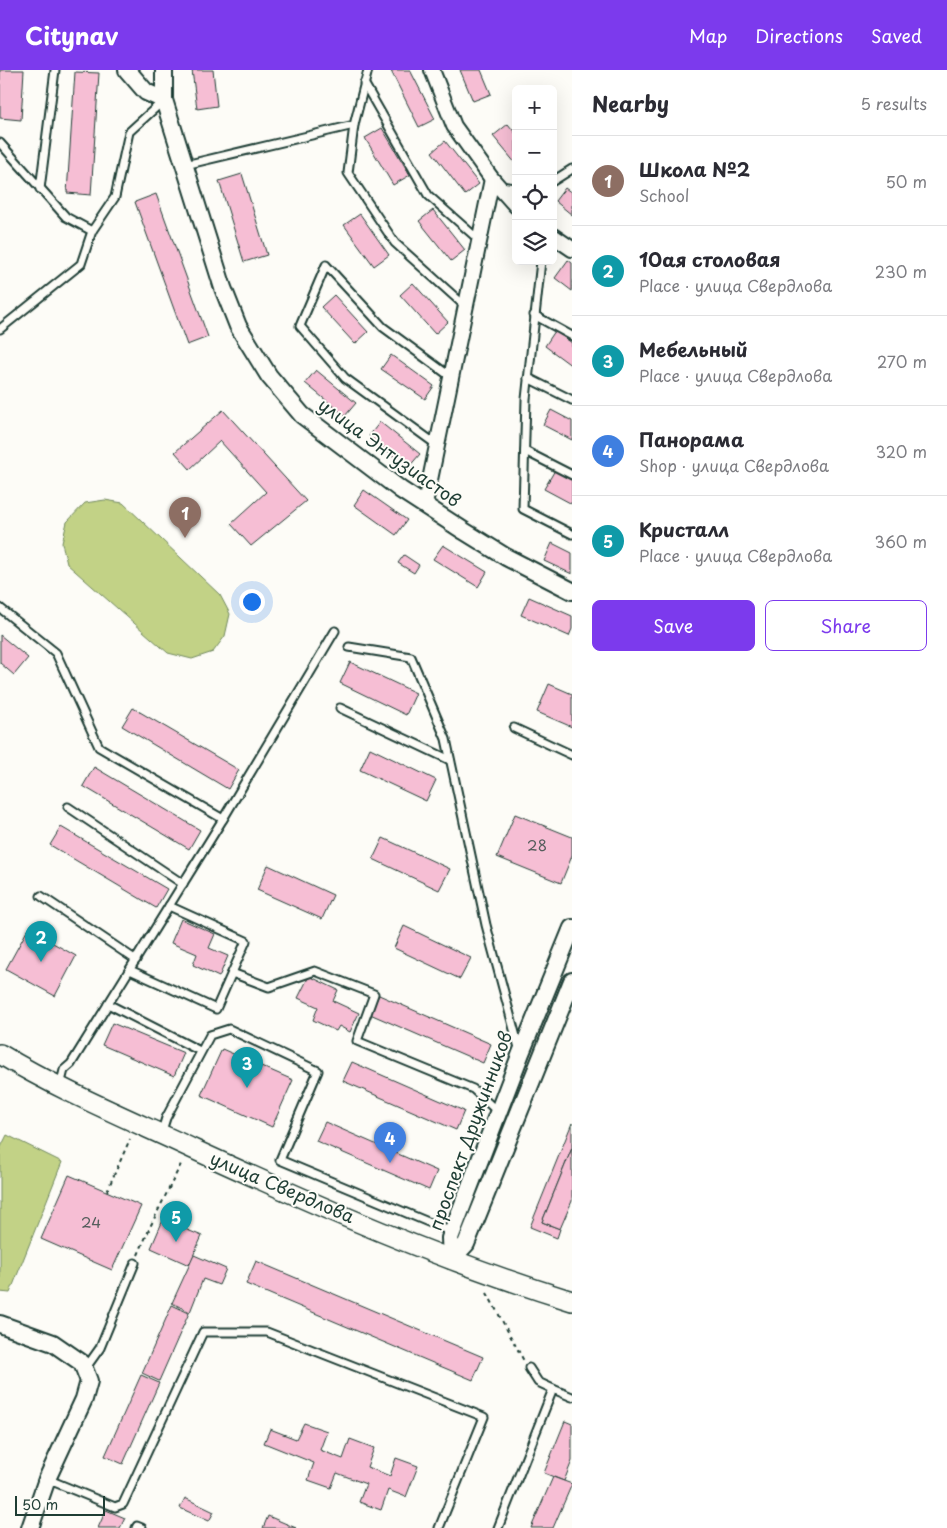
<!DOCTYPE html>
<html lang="en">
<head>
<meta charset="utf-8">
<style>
  body { margin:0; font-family:"Playpen Sans",sans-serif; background:#f7f7f7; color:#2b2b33 }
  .controls { position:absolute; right:15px; top:15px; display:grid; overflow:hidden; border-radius:8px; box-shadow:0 5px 20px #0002 }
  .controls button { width:45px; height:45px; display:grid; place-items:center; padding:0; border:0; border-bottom:1px solid #e1e1e2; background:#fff; color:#2b2b33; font:25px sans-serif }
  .scale { position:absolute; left:15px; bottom:12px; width:90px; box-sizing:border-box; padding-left:5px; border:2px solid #1f3d34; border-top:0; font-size:14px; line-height:18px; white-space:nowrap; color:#1f3d34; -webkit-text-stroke:4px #fdfcf7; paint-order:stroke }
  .you { position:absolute; left:251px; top:531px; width:18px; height:18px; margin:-12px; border:4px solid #fff; border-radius:50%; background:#1a73e8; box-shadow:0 0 0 8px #1a73e833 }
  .badge { display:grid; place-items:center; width:32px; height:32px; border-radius:50%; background:#7c3aed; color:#fff; font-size:16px; font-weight:700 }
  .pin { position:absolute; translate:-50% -41px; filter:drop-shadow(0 1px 2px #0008) }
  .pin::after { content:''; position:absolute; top:26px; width:18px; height:15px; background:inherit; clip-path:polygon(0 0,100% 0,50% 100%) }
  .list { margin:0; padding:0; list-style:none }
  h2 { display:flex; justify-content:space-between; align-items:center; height:65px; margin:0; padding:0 20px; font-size:21px }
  h2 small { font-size:16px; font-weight:400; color:#7c7c81 }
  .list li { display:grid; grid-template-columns:32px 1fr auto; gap:15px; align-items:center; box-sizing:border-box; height:90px; padding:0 20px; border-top:1px solid #e1e1e2 }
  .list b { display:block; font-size:19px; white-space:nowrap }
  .list p { margin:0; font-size:16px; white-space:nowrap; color:#7c7c81 }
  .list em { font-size:16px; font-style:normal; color:#7c7c81 }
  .actions { display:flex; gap:10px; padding:15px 20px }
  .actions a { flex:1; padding:11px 0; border:1px solid #7c3aed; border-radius:8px; text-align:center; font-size:18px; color:#7c3aed }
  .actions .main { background:#7c3aed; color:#fff }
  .icon { flex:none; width:28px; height:28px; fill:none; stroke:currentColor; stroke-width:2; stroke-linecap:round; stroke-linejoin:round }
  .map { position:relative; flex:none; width:572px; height:1458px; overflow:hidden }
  header { display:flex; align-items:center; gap:30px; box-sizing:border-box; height:70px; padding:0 25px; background:#7c3aed; color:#fff }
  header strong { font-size:24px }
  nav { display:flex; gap:28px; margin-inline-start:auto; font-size:18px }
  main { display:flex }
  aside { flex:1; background:#fff }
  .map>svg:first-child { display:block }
</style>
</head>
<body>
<header>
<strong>Citynav</strong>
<nav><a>Map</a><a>Directions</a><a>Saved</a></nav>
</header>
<main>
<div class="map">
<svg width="572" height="1458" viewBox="0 0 572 1458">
  <rect width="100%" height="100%" fill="#fdfcf7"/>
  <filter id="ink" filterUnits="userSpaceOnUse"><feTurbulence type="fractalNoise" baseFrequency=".02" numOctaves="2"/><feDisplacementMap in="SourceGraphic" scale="10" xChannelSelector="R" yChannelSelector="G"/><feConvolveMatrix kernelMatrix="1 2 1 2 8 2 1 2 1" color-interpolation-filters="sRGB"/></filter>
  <g filter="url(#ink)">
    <!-- green -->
    <g fill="#c2d286" stroke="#70885d">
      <path d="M105 430 123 433 220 525 230 544 225 566 213 582 192 589 168 583 67 494 62 473 67 452 85 433Z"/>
      <path d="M7 1065 62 1092 10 1223 0 1222V1079Z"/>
    </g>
    <!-- building -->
    <g fill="#f6bed4" stroke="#1f3d34">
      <path d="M0 0H24L21 50 0 48Z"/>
      <path d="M192 0H213L217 36 197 39Z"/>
      <path d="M394 0H410L435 49 419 57 391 1Z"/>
      <path d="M460 0H481L491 24 473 31Z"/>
      <path d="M75 2 99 3 91 125 67 123Z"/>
      <path d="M508 54 516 64V94L493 66Z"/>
      <path d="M382 58 410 105 393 115 365 68Z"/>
      <path d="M445 71 479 114 465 125 432 82Z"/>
      <path d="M242 104 267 185 244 192 219 111Z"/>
      <path d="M565 118 572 123V145L555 131Z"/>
      <path d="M156 124 208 267 187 275 135 132Z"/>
      <path d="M433 140 465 180 451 191 419 151Z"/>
      <path d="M360 144 389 185 374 196 344 155Z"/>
      <path d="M568 190 572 193V221L555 208Z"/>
      <path d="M413 213 448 252 435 264 400 225Z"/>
      <path d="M334 225 368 262 355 274 321 237Z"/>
      <path d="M555 261 572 273V296L545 276Z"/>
      <path d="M391 285 434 316 425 329 381 299Z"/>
      <path d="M316 300 356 333 345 346 305 313Z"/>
      <path d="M223 340 306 431 251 476 231 454 266 422 220 371 190 399 175 382Z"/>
      <path d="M551 340 572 351V370L543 355Z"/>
      <path d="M380 352 420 384 408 398 369 366Z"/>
      <path d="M555 400 572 410V434L544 419Z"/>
      <path d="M364 420 407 450 396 465 354 435Z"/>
      <path d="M552 473 572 483V504L544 491Z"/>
      <path d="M443 475 487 502 478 517 433 489Z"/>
      <path d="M404 485 419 495 414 503 398 493Z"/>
      <path d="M529 527 572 546V559L569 566 521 545Z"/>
      <path d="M0 565 28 588 14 605 0 593Z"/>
      <path d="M350 592 416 623 406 645 340 613Z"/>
      <path d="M549 614 572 624V657L537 642Z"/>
      <path d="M133 638 239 700 228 719 122 656Z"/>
      <path d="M370 678 436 710 426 731 360 700Z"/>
      <path d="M94 697 200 760 189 779 83 716Z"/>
      <path d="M515 744 572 767V786L561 813 497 787Z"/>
      <path d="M61 757 167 819 156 838 50 775Z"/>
      <path d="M383 768 450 799 439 820 373 789Z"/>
      <path d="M268 795 333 825 322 849 257 820Z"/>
      <path d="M181 849 215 864 209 878 228 886 219 907 193 895 197 884 171 873Z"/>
      <path d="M404 856 471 888 460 909 394 878Z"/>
      <path d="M28 859 76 886 55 926 6 899Z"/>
      <path d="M309 906 338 920 333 931 359 943 350 962 339 956 336 961 313 950 318 937 298 928Z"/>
      <path d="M379 925 491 974 483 993 370 944Z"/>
      <path d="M112 953 184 983 174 1006 102 975Z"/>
      <path d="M222 979 293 1010 272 1057 201 1025Z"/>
      <path d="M352 992 464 1041 456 1060 343 1011Z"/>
      <path d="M325 1052 437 1101 429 1120 316 1071Z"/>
      <path d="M572 1053V1078L542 1152 560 1159 557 1168 530 1157Z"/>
      <path d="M572 1078V1131L560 1159 542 1152Z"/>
      <path d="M69 1105 141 1136 112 1200 41 1169Z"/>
      <path d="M163 1150 202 1166 189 1195 151 1178Z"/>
      <path d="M194 1185 226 1199 219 1215 203 1209 190 1242 172 1233Z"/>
      <path d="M256 1191 483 1287 473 1310 246 1214Z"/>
      <path d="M172 1235 189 1243 159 1311 142 1303Z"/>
      <path d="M141 1305 159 1313 123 1394 105 1386Z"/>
      <path d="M565 1351 572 1354V1391L564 1411 544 1403Z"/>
      <path d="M304 1353 327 1361 320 1380 343 1389 350 1369 374 1378 367 1397 390 1406 396 1388 418 1396 406 1427 388 1420 381 1440 359 1432 366 1414 337 1403 331 1418 308 1410 314 1393 264 1373 270 1359 296 1369Z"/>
      <path d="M553 1407 572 1414 553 1458H531Z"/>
      <path d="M185 1428 214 1442 209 1451 180 1438Z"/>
      <path d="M106 1440 125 1448 120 1458H98Z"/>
      <path d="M268 1446 296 1458H263Z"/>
    </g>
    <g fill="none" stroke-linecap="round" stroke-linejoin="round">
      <!-- service casing -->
      <g stroke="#1f3d34" stroke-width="11">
        <g id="service">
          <path d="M364 13 428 125 479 170"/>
          <path d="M354 55 348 103 395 173 465 236"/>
          <path d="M0 73 66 147 92 161"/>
          <path d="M185 95 354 55 368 0"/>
          <path d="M553 111 572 99"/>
          <path d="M500 116 516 118"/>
          <path d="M40 119 55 0"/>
          <path d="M541 191 526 329 523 439 572 464"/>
          <path d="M534 245 572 266"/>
          <path d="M0 259 81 194 92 161 115 127 129 62 163 31"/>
          <path d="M528 308 572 330"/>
          <path d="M437 375 345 308 300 256 326 195 383 257 451 307"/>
          <path d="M525 381 572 405"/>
          <path d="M0 538 56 583 99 677 223 749"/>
          <path d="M349 577 411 587 446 669 486 855 519 978"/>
          <path d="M340 638 450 690"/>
          <path d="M514 658 572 685"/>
          <path d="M68 737 183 814"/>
          <path d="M41 826 136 890"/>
          <path d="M130 900 216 939 246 871 169 836"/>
          <path d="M232 903 269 917 315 901 374 924 357 971 473 1019 498 1042"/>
          <path d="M108 934 200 981"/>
          <path d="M60 1016 64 1000 71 994 223 749 335 561"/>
          <path d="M161 1064 166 1048 210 965 229 959 318 1001 280 1090 452 1162"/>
          <path d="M529 1298 538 1312 553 1319"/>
          <path d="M85 1299 100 1278 135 1193"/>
          <path d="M47 1409 115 1437 123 1434 203 1262H267L484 1347 439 1458"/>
          <path d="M136 1458 137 1456 142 1458"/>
          <path d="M498 1458 553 1319 572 1327"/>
        </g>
      </g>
      <!-- minor casing -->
      <g stroke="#1f3d34" stroke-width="18">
        <g id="minor">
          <path d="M432 0 454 56 492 109 516 136"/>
          <path d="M553 166 572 179"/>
          <path d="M425 434 492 109"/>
        </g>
      </g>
      <!-- tertiary casing -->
      <g stroke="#1f3d34" stroke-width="20">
        <g id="tertiary">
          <path d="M127 0 146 22 164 30"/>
          <path d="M164 0V30L223 218 238 256 269 306 302 345 401 420 464 461 506 487 572 521"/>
          <path d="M451 1190 450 1168 521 983 572 858"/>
          <path d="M451 1190 466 1174 572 911"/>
          <path d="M0 1254 53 1273 82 1293 89 1311 84 1329 47 1409 30 1458"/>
        </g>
      </g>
      <!-- secondary casing -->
      <g stroke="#1f3d34" stroke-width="22">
        <path id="secondary" d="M0 984C61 1021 129 1049 193 1079 317 1136 442 1191 572 1231"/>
      </g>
      <!-- path -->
      <g stroke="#1f3d34" stroke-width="2" stroke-dasharray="4 4" stroke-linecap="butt">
        <path d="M107 1121 130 1069"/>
        <path d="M138 1185 151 1155 182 1092"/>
        <path d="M487 1223 524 1291"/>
      </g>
      <!-- service -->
      <use href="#service" stroke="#fdfcf7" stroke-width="7"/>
      <!-- minor -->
      <use href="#minor" stroke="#fdfcf7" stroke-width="14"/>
      <!-- tertiary -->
      <use href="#tertiary" stroke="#fdfcf7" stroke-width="16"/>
      <!-- secondary -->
      <use href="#secondary" stroke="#fdfcf7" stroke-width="19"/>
    </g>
  </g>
  <g text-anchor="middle" stroke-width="4" stroke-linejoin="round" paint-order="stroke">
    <!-- number labels -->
    <g font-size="15" fill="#555d5c">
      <text x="537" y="781">28</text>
      <text x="91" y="1158">24</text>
    </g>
    <!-- street labels -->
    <g font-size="18" fill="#1f3d34" stroke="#fdfcf7">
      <text transform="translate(389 383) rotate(36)" y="6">улица Энтузиастов</text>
      <text transform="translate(471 1061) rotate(-70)" y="6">проспект Дружинников</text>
      <text transform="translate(282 1118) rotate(23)" y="6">улица Свердлова</text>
    </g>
  </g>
</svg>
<div class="controls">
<button>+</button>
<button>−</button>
<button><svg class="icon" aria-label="locate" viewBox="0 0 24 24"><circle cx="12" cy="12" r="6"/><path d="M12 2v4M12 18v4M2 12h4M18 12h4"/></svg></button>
<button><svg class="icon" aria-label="layers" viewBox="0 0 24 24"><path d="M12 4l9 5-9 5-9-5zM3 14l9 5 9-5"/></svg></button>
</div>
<div class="scale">50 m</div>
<div class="you"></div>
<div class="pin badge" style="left:185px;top:468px;background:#8d6e63">1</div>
<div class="pin badge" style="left:41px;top:892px;background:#0f9aa8">2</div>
<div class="pin badge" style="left:247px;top:1018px;background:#0f9aa8">3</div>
<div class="pin badge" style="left:390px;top:1093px;background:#3f7fe0">4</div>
<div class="pin badge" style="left:176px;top:1172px;background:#0f9aa8">5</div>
</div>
<aside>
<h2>Nearby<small>5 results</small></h2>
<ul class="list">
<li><span class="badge" style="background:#8d6e63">1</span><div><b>Школа №2</b><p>School</p></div><em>50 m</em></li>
<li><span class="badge" style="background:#0f9aa8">2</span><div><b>10ая столовая</b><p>Place · улица Свердлова</p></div><em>230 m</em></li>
<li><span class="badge" style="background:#0f9aa8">3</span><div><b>Мебельный</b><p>Place · улица Свердлова</p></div><em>270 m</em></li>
<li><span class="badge" style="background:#3f7fe0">4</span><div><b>Панорама</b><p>Shop · улица Свердлова</p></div><em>320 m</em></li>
<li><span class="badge" style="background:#0f9aa8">5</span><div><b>Кристалл</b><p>Place · улица Свердлова</p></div><em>360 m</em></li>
</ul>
<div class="actions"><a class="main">Save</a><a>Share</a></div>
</aside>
</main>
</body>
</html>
